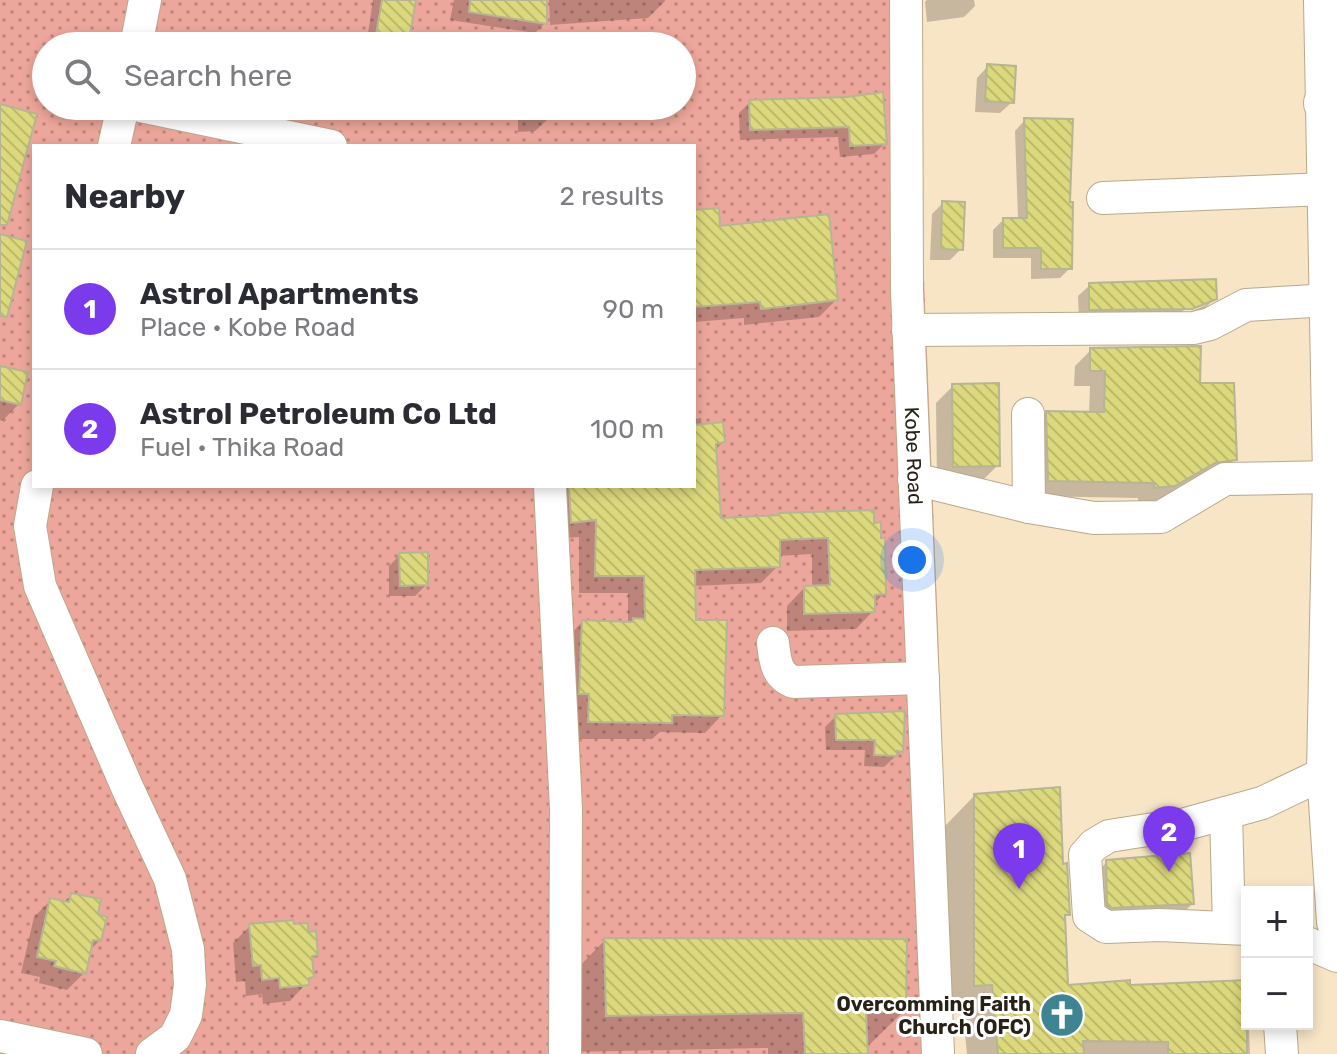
<!DOCTYPE html>
<html lang="en">
<head>
<meta charset="utf-8">
<style>
  body { margin:0; font-family:Rubik,sans-serif; background:#f2f2f3; color:#2b2b33 }
  .controls { position:absolute; right:24px; bottom:24px; display:grid; overflow:hidden; border-radius:0px; box-shadow:0 4px 12px #0003 }
  .controls button { width:72px; height:72px; display:grid; place-items:center; padding:0; border:0; border-bottom:2px solid #e1e1e2; background:#fff; color:#2b2b33; font:40px sans-serif }
  .you { position:absolute; left:912px; top:560px; width:28px; height:28px; margin:-20px; border:6px solid #fff; border-radius:50%; background:#1a73e8; box-shadow:0 0 0 12px #1a73e833 }
  .badge { display:grid; place-items:center; width:52px; height:52px; border-radius:50%; background:#7c3aed; color:#fff; font-size:26px; font-weight:700 }
  .pin { position:absolute; translate:-50% -66px; filter:drop-shadow(0 2px 4px #0008) }
  .pin::after { content:''; position:absolute; top:42px; width:28px; height:24px; background:inherit; clip-path:polygon(0 0,100% 0,50% 100%) }
  .list { margin:0; padding:0; list-style:none }
  h2 { display:flex; justify-content:space-between; align-items:center; height:104px; margin:0; padding:0 32px; font-size:34px }
  h2 small { font-size:26px; font-weight:400; color:#7c7c81 }
  .list li { display:grid; grid-template-columns:52px 1fr auto; gap:24px; align-items:center; box-sizing:border-box; height:120px; padding:0 32px; border-top:2px solid #e1e1e2 }
  .list b { display:block; font-size:30px; white-space:nowrap }
  .list p { margin:0; font-size:26px; white-space:nowrap; color:#7c7c81 }
  .list em { font-size:26px; font-style:normal; color:#7c7c81 }
  .icon { flex:none; width:44px; height:44px; fill:none; stroke:currentColor; stroke-width:2; stroke-linecap:round; stroke-linejoin:round }
  .map { position:relative; flex:none; width:1337px; height:1054px; overflow:hidden }
  .search { position:absolute; background:#fff; box-shadow:0 4px 12px #0003; left:32px; top:32px; width:664px; height:88px; display:flex; align-items:center; gap:20px; box-sizing:border-box; padding:0 28px; border-radius:44px; color:#7c7c81; font-size:30px }
  .panel { position:absolute; background:#fff; box-shadow:0 4px 12px #0003; left:32px; top:144px; width:664px; height:344px; border-radius:0px }
  .map>svg:first-child { display:block }
</style>
</head>
<body>
<div class="map">
<svg width="1337" height="1054" viewBox="0 0 1337 1054">
  <defs>
    <pattern id="grass-dots" width="8" height="8" patternUnits="userSpaceOnUse" patternTransform="scale(2)"><rect width="8" height="8" fill="#eda69b"/><path d="M2 2h.1M6 6h.1" fill="none" stroke="#c0877d" stroke-width="1.8" stroke-linecap="round"/></pattern>
    <pattern id="building-back-hatch" width="6" height="6" patternUnits="userSpaceOnUse" patternTransform="scale(2)"><rect width="6" height="6" fill="#dbd87d"/><path d="M-1 5l2 2M0 0l6 6M5-1l2 2" fill="none" stroke="#bcb96b"/></pattern>
  </defs>
  <rect width="100%" height="100%" fill="#f8e5c6"/>
  <!-- grass -->
  <path fill="url(#grass-dots)" fill-rule="evenodd" d="M0 0H913L938 631 948 1054H0ZM46 46H682V106H46ZM34 146H694V486H34Z"/>
  <!-- shadow -->
  <g fill="#0003" fill-rule="evenodd">
    <path d="M373 0H414L406 46H366Z"/>
    <path d="M454 0H545V23L535 33 450 20Z"/>
    <path d="M549 0H665V1L648 18 550 25Z"/>
    <path d="M927 0H974L975 6 964 17 927 22 925 2Z"/>
    <path d="M183 39 213 46H176Z"/>
    <path d="M988 66 1012 102 1000 113 975 112 977 78Z"/>
    <path d="M847 99 885 143 874 154 840 157 838 137 740 140 739 113 750 102Z"/>
    <path d="M244 106H284L282 116 271 127 238 120Z"/>
    <path d="M294 106H348L338 117 293 110Z"/>
    <path d="M518 106H546L547 120 535 131 518 132Z"/>
    <path d="M1025 120 1068 204 1070 268 1060 278 1031 279V258H993V230L1003 220H1018L1015 131Z"/>
    <path d="M943 203 961 249 950 260H930L932 214Z"/>
    <path d="M694 212 718 228 836 300 819 317 744 325V318L694 322Z"/>
    <path d="M1090 285 1215 298 1204 309 1179 319 1079 320 1078 296ZM1206 301V305L1183 315 1182 311Z"/>
    <path d="M1091 350 1198 385 1235 459 1218 475 1157 502 1138 503V498L1032 496 1031 429 1047 413 1089 414 1090 386H1074L1075 366Z"/>
    <path d="M0 368 19 404 2 421 0 420Z"/>
    <path d="M953 386 998 465 981 482 937 483 936 403Z"/>
    <path d="M701 418 702 426 723 442 714 451 720 520 872 512 884 593 873 605V611L856 629 787 631V606L804 588H812V554L778 556V566L761 583 693 586 694 622 722 715 705 733 660 732 652 739H572L565 640 582 622 628 623V593H579V537L555 539 549 486H694V419Z"/>
    <path d="M400 555 426 585 415 596H389V566Z"/>
    <path d="M836 716 901 751 884 767 864 766 865 750H826L825 727Z"/>
    <path d="M974 796 1061 866 1068 914 1063 918 1066 987H1128L1247 982 1250 1054H967L963 1014H946L945 826Z"/>
    <path d="M1188 855 1192 904 1175 921 1094 924 1088 881 1105 864Z"/>
    <path d="M72 895 100 940 89 951 84 973 67 990 39 983 40 977 21 973 34 917 51 900 63 903Z"/>
    <path d="M250 926H292L306 934 316 955 311 960 312 977 290 1001 263 1004 262 994 246 996 245 981 236 982 233 943Z"/>
    <path d="M605 940 904 1011 867 1047 866 1054H768V1048L571 1052 569 977Z"/>
  </g>
  <!-- building -->
  <g fill="url(#building-back-hatch)" stroke="#b6b594" stroke-width="2">
    <path d="M382 0H416L408 46H374Z"/>
    <path d="M470 0H547V24L469 12Z"/>
    <path d="M987 64 1016 66 1014 103 985 101Z"/>
    <path d="M883 92 887 144 850 146 849 127 750 130 749 100 847 97Z"/>
    <path d="M0 104 37 114 7 225H0Z"/>
    <path d="M1024 118 1073 119 1070 202H1073L1072 269H1041V248H1003V218H1027Z"/>
    <path d="M942 201 965 202 963 250 941 249Z"/>
    <path d="M719 208 720 226 829 214 838 300 761 309 760 302 694 307V210Z"/>
    <path d="M0 234 27 241 7 317 0 316Z"/>
    <path d="M1216 279 1217 299 1192 309 1089 310V283Z"/>
    <path d="M1201 346 1200 383H1234L1237 460 1215 463 1175 486 1154 488V483L1048 481 1046 411 1104 412 1105 371H1090V348Z"/>
    <path d="M0 366 28 372 21 405 0 400Z"/>
    <path d="M999 383 1000 466 953 467 952 384Z"/>
    <path d="M723 422 725 442 716 444 721 518 779 515V513L874 510V523L881 522V538H885L886 594 875 595V612L804 614V586L830 585 828 538 780 540V567L695 570 696 620H727L724 716 672 715V723L588 722 589 694H579L582 620 633 622V618L645 619 644 576H595L596 520 571 523 569 486H694V425Z"/>
    <path d="M428 552V585L400 586 399 553Z"/>
    <path d="M905 711 903 752 897 751V756L874 755 875 740H836L835 714Z"/>
    <path d="M1060 787 1063 864 1067 863 1070 915H1065L1068 985 1130 980V985L1247 980V1054H1168V1042L1083 1041 1084 1054H998L992 985 974 986V794Z"/>
    <path d="M1190 853 1194 904 1111 908 1107 905 1106 860Z"/>
    <path d="M71 893 101 899 98 914 107 917 101 941 93 940 86 974 54 966 56 961 37 957 50 898 69 902Z"/>
    <path d="M293 920 294 924 308 923V932L316 931 318 955 312 956 314 977 309 978V985L280 988 279 978 262 980 261 965 253 966 249 924Z"/>
    <path d="M604 938 907 939 906 1012H866L868 1054H805L803 1013 606 1016Z"/>
  </g>
  <g fill="none" stroke-linecap="round" stroke-linejoin="round">
    <!-- minor casing -->
    <g stroke="#baa88b" stroke-width="34">
      <g id="minor">
        <path id="s1" d="M906 0 907 291 938 1054"/>
        <path d="M136 46 145 0"/>
        <path d="M141 106 331 146"/>
        <path d="M114 146 123 106"/>
        <path d="M1103 198 1328 189"/>
        <path d="M908 330 1194 328 1210 324 1246 305 1330 300"/>
        <path d="M1028 414 1029 507"/>
        <path d="M914 479 1029 507 1094 518 1161 517 1225 479 1333 477"/>
        <path d="M37 486 30 526 40 586 127 787 170 879 188 949 190 985 186 1015 175 1037 152 1054"/>
        <path d="M550 486 566 809 565 1054"/>
        <path d="M773 643C775 660 776 676 794 682L923 678"/>
        <path d="M1226 813 1229 927"/>
        <path d="M1247 929 1160 925 1106 927 1089 916 1085 855 1094 845 1109 836 1186 824 1262 803 1327 772"/>
        <path d="M1307 943 1337 956"/>
        <path d="M1280 1024 1282 1054"/>
        <path d="M0 1036 86 1054"/>
      </g>
    </g>
    <!-- major casing -->
    <g stroke="#baa88b" stroke-width="42">
      <path id="major" d="M1324 0 1333 477 1327 772 1337 922"/>
    </g>
    <!-- highway casing -->
    <g stroke="#baa88b" stroke-width="46">
      <path id="highway" d="M1326 103 1337 129"/>
    </g>
    <!-- minor -->
    <use href="#minor" stroke="#fff" stroke-width="32"/>
    <!-- major -->
    <use href="#major" stroke="#fff" stroke-width="40"/>
    <!-- highway -->
    <use href="#highway" stroke="#fff" stroke-width="44"/>
  </g>
  <!-- icons -->
  <defs>
    <g id="church-disc" transform="scale(2.3)"><circle r="9.5" fill="#3f8591" stroke="#fff"/><path d="M-1.2-6h2.4v3.5h3.3v2.4h-3.3V6h-2.4V-.1h-3.3v-2.4h3.3Z" fill="#fff"/></g>
  </defs>
  <g fill-rule="evenodd">
    <use href="#church-disc" x="1062" y="1015"/>
  </g>
  <g text-anchor="middle" stroke-width="6" stroke-linejoin="round" paint-order="stroke">
    <!-- street labels -->
    <g font-size="20" fill="#282216" stroke="#fff">
      <text dy="7" stroke="none"><textPath href="#s1" startOffset="456">Kobe Road</textPath></text>
    </g>
    <!-- poi labels -->
    <g font-size="20" font-weight="bold" fill="#282216" stroke="#fff" text-anchor="end">
      <text x="1031" y="1011">Overcomming Faith<tspan x="1031" dy="23">Church (OFC)</tspan></text>
    </g>
  </g>
</svg>
<div class="controls">
<button>+</button>
<button>−</button>
</div>
<div class="you"></div>
<div class="pin badge" style="left:1019px;top:889px">1</div>
<div class="pin badge" style="left:1169px;top:872px">2</div>
<div class="search"><svg class="icon" aria-label="search" viewBox="0 0 24 24"><circle cx="10" cy="10" r="6"/><path d="M15 15l6 6"/></svg>Search here</div>
<section class="panel">
<h2>Nearby<small>2 results</small></h2>
<ul class="list">
<li><span class="badge">1</span><div><b>Astrol Apartments</b><p>Place · Kobe Road</p></div><em>90 m</em></li>
<li><span class="badge">2</span><div><b>Astrol Petroleum Co Ltd</b><p>Fuel · Thika Road</p></div><em>100 m</em></li>
</ul>
</section>
</div>
</body>
</html>
